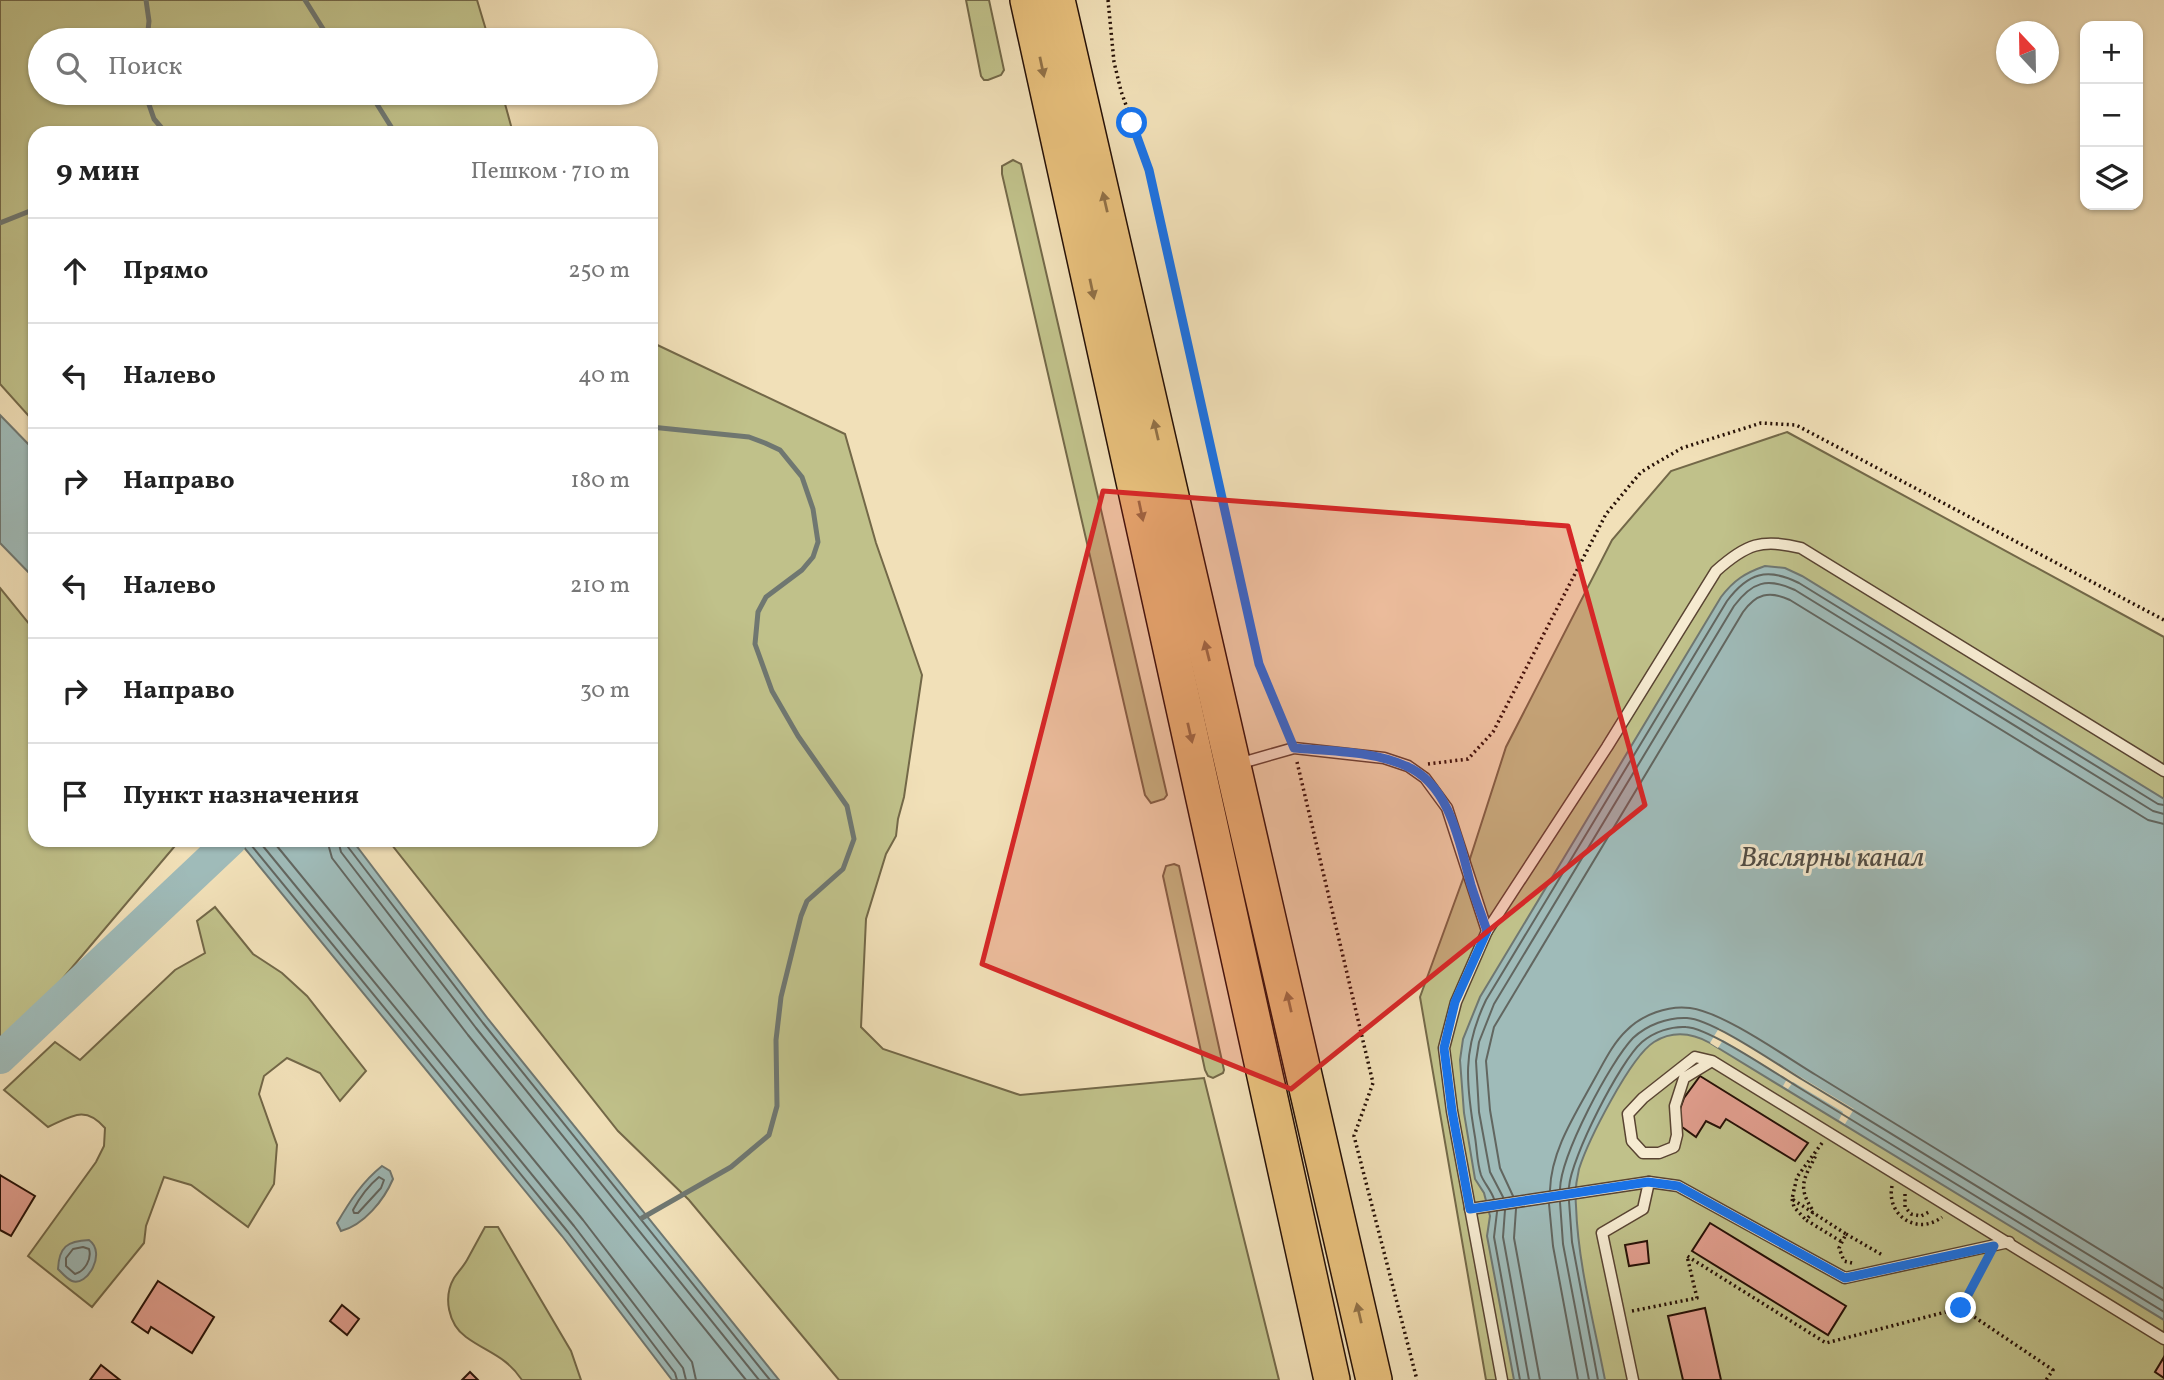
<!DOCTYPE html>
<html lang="ru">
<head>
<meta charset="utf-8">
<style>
  body { margin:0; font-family:Vollkorn,serif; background:#f2f2f2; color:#222 }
  .controls { position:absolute; right:21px; top:21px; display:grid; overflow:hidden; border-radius:14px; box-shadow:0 2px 5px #0004 }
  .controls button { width:63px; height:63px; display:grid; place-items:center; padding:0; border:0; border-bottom:2px solid #e0e0e0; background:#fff; color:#222; font:35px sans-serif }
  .compass { position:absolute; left:1996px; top:21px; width:63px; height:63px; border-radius:50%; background:#fff; box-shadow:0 2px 5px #0004; rotate:338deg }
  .stop { position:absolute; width:21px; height:21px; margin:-16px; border:5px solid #1a73e8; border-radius:50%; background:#fff }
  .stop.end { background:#1a73e8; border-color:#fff; box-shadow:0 2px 7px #0008 }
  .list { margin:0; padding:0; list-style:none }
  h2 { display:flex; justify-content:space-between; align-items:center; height:91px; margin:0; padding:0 28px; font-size:30px }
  h2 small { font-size:23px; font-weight:400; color:#767676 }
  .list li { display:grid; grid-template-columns:46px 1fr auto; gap:21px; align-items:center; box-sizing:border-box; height:105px; padding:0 28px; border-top:2px solid #e0e0e0 }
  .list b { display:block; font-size:26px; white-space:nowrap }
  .list em { font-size:23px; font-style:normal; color:#767676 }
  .icon { flex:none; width:38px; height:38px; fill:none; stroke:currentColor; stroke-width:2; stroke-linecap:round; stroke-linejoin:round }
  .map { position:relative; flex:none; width:2164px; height:1380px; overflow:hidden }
  .search { position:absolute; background:#fff; box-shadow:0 2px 5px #0004; left:28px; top:28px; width:630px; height:77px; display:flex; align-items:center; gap:18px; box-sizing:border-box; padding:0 24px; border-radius:38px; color:#767676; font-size:26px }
  .panel { position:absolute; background:#fff; box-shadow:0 2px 5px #0004; left:28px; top:126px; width:630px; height:721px; border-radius:21px }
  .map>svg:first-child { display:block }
</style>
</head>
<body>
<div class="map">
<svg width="2164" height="1380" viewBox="0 0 2164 1380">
  <rect width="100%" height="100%" fill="#f1e0b8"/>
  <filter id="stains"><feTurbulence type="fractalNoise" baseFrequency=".00286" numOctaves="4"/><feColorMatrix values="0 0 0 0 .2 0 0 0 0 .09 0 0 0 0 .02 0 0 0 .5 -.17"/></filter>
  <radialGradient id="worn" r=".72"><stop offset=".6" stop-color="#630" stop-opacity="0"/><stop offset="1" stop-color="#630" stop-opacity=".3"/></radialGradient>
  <!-- green -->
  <g fill="#c0c18a" stroke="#736848" stroke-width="2">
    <path d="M0 0H477L489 40H40V93H502L513 133H35V423L0 384Z"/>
    <path d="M966 0H989L1004 70 1001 75 988 80H984L981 76Z"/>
    <path d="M1013 160 1021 164 1167 795 1164 799 1151 803 1145 795 1002 174V166Z"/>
    <path d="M651 342 845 434 876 543 922 675 904 797 898 819 896 836 886 854 866 919 861 1027 883 1049 1020 1095 1204 1078 1279 1380H839L689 1200 618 1131 388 840H651Z"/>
    <path d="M1787 432 2164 637V1380H1486L1420 997 1467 868 1506 747 1612 540 1671 471Z"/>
    <path d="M0 588 35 631V840H180L53 990 0 1041Z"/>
    <path d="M1174 864 1179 866 1224 1070 1223 1073 1213 1078 1208 1076 1205 1070 1163 876 1166 866Z"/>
    <path d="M215 907 253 954 282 973 307 996 366 1071 340 1101 320 1073 287 1058 264 1076 259 1094 277 1145 274 1184 248 1227 191 1185 164 1177 146 1226 144 1243 92 1307 28 1256 96 1162 104 1146 105 1128C85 1105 72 1116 48 1127L4 1090 55 1042 80 1060 175 970 205 953 197 921Z"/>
    <path d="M485 1227H498L571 1351 581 1380H522C506 1356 488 1353 466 1337 448 1324 443 1297 454 1278 458 1272 463 1267 467 1260 473 1249 479 1238 485 1227Z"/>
  </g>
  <!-- water -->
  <g fill="#9fbbb9" stroke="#6f7771" stroke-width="2">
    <path d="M0 415 35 451V579L0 543Z"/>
    <path d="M1765 566 1785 568 1802 576 2164 799V1320L1710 1043C1692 1033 1672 1031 1654 1042 1630 1057 1588 1141 1579 1169 1576 1181 1575 1194 1576 1206 1578 1264 1594 1323 1605 1380H1514L1487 1236 1490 1216 1484 1193 1475 1179 1464 1113 1460 1060 1463 1039 1480 997 1721 597C1734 580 1745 573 1765 566Z"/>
    <path d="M238 840H352L488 1019 779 1380H672L562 1236Z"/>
    <path d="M382 1166 390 1171 393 1179C384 1200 364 1225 341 1231L337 1223C350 1201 362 1182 382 1166Z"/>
    <path d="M89 1240C107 1253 87 1287 72 1281 67 1279 62 1273 58 1269 59 1247 67 1241 89 1240Z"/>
  </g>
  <!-- pier -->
  <path fill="#f1e0b8" d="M1719 1028 1854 1109 1845 1124 1839 1120 1843 1112 1793 1082 1788 1089 1783 1086 1787 1079 1723 1040 1718 1048 1710 1043Z"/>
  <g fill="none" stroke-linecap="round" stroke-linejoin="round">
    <!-- shore -->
    <g stroke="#626660" stroke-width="2">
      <path d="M247 840 568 1232 675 1373 677 1380"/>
      <path d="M258 840 574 1226 683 1368 686 1380"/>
      <path d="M272 840 583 1220 692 1362 696 1380"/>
      <path d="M327 840 332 858 468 1035 746 1380"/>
      <path d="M338 840 341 852 476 1028 759 1380"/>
      <path d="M347 840 348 847 483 1023 770 1380"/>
      <path d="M379 1177 384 1180 381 1188 358 1213H354L353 1210C360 1197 368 1186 379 1177Z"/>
      <path d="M1569 1187C1571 1158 1620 1061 1642 1042 1654 1032 1671 1026 1686 1027 1709 1028 1775 1073 1798 1087 1920 1161 2042 1237 2164 1312"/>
      <path d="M1560 1189C1561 1155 1610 1062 1633 1038 1647 1025 1668 1017 1687 1018 1712 1019 1778 1065 1803 1080 1924 1153 2044 1228 2164 1301"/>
      <path d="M1550 1190C1551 1150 1576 1113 1595 1078 1604 1062 1613 1043 1627 1030 1642 1015 1668 1005 1690 1008 1723 1012 1786 1057 1816 1075 1932 1146 2048 1218 2164 1289"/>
      <path d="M1513 1196 1500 1168 1490 1110 1486 1061 1494 1027 1743 612C1756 594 1769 590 1790 600L2148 820 2164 824"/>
      <path d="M1503 1197 1490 1172 1479 1112 1476 1061 1479 1042 1494 1004 1734 606C1752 582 1767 577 1795 590L2153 811 2164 814"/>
      <path d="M1494 1199C1491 1190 1484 1183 1481 1175 1477 1163 1477 1149 1475 1137 1466 1084 1462 1050 1486 1000L1727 601C1748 573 1767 567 1799 583L2158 804 2164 805"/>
      <path d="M1569 1201 1572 1242 1598 1380"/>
      <path d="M1560 1202 1563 1244 1589 1380"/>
      <path d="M1549 1204 1553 1246 1578 1380"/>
      <path d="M1516 1209 1514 1238 1540 1380"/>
      <path d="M1505 1210 1503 1237 1529 1380"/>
      <path d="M1497 1212 1494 1237 1520 1380"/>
      <path d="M83 1247 89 1249C92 1259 85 1271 75 1274L66 1266V1258L73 1249Z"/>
    </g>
    <!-- stream -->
    <g stroke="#6f7771" stroke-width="5">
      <path d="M146 0 149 21 147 40"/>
      <path d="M305 0 330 40"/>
      <path d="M145 93 154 119 166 133"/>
      <path d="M370 93 395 133"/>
      <path d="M0 223 35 209"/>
      <path d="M642 1218 731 1167 769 1135 777 1106 776 1040 781 997 801 916 807 901 843 869 854 839 847 806 798 736 772 691 755 644 758 612 766 597 802 570 813 557 818 542 813 509 802 477 780 450 765 443 749 437 651 427"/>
    </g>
    <!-- river -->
    <path stroke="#9fbbb9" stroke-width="32" d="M0 1058 231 840"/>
  </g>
  <!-- building -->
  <g fill="#e19e8e" stroke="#261006" stroke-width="2">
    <path d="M1700 1076 1808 1143 1795 1161 1726 1119 1720 1128 1706 1121 1696 1137 1682 1127 1679 1112 1684 1098Z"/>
    <path d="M0 1175 35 1196 11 1236 0 1230Z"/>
    <path d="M1710 1223 1846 1306 1828 1335 1692 1251Z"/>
    <path d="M1647 1241 1649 1263 1629 1266 1625 1245Z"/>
    <path d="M158 1281 214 1317 192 1353 151 1327 148 1333 132 1322Z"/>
    <path d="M342 1305 359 1319 347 1335 330 1321Z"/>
    <path d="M1705 1308 1721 1380H1683L1668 1316Z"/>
    <path d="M2164 1357V1378L2155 1372Z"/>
    <path d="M101 1365 120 1380H90Z"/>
    <path d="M470 1372 478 1380H462Z"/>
  </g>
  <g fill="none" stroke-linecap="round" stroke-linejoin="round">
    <!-- lane casing -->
    <g stroke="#594432" stroke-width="13">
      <g id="lane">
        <path d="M1238 764 1294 748 1384 758 1408 766 1425 778 1447 808 1487 931 1456 1002 1444 1048 1452 1111 1502 1380"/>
        <path d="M1487 931 1607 747 1716 571C1746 544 1762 538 1801 548L2164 771"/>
        <path d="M1712 1061 1684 1078 1675 1106 1677 1135 1674 1147 1659 1153H1643L1632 1141 1628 1114 1643 1098 1695 1057 1712 1061 2164 1339"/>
        <path d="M1470 1209 1649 1182 1678 1186 1845 1278 2009 1242"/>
        <path d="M1633 1380 1602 1233 1643 1209 1649 1182"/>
      </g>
    </g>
    <!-- highway casing -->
    <g stroke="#261006" stroke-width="38">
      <g id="highway">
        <path d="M1028 0 1332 1380"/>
        <path d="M1057 0 1374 1380"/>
      </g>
    </g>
    <!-- path -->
    <g stroke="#261006" stroke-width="3.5" stroke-dasharray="2 3.5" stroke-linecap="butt">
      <path d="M1108 0 1114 62 1121 91 1149 170 1259 664 1289 738"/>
      <path d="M1297 762 1373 1083 1354 1136 1417 1380"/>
      <path d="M1428 764 1468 759 1493 732 1606 514 1641 472 1682 448 1761 423 1796 425 2164 620"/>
      <path d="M1822 1143 1797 1177 1792 1199 1846 1234 1839 1248 1844 1261 1852 1263"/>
      <path d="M1892 1186C1886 1216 1918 1236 1942 1217"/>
      <path d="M1905 1194V1207L1911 1214 1921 1216 1931 1211"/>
      <path d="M1792 1199 1794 1207 1806 1220"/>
      <path d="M1812 1209C1796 1185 1806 1176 1817 1153"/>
      <path d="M1813 1212 1806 1220 1842 1242"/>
      <path d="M1846 1234 1884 1256"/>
      <path d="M1961 1308 1986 1260"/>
      <path d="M1632 1311 1697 1298 1687 1256 1826 1343 1961 1308 2053 1370 2046 1380"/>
    </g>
    <!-- lane -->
    <use href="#lane" stroke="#f6ebd1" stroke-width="10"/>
    <!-- highway -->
    <use href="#highway" stroke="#e8c07c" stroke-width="35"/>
  </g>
  <!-- one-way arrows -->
  <defs><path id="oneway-solid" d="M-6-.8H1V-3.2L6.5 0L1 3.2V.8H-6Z" transform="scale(1.75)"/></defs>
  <g fill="#917147">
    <use href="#oneway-solid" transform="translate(1042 67) rotate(78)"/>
    <use href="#oneway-solid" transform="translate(1105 202) rotate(-103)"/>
    <use href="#oneway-solid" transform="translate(1092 289) rotate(78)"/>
    <use href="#oneway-solid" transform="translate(1156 430) rotate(-103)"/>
    <use href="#oneway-solid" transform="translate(1141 511) rotate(78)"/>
    <use href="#oneway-solid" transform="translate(1207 651) rotate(-104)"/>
    <use href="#oneway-solid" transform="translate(1190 733) rotate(77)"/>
    <use href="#oneway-solid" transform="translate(1289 1002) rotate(-103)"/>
    <use href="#oneway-solid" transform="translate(1359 1313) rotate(-103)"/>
  </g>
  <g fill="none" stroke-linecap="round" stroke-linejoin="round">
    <!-- route -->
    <path stroke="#1a73e8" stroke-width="9" d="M1132 123 1149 170 1259 664 1294 748C1330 751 1373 751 1406 766 1450 784 1460 845 1471 885 1476 901 1482 916 1487 931L1455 1002 1444 1048 1452 1111 1470 1209 1648 1182 1678 1186 1845 1278 1994 1246 1961 1308"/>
  </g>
  <!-- marked area -->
  <path fill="#d62828" fill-opacity="0.2" stroke="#d62828" stroke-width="5" stroke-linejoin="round" d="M1103 491 1568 526 1645 805 1291 1089 982 964Z"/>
  <g text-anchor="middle" stroke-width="6" stroke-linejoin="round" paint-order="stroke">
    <!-- water labels -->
    <g font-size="28" font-style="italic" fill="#504c45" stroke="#f6ebd1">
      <text x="1832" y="866">Вяслярны канал</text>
    </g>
  </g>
  <rect width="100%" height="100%" filter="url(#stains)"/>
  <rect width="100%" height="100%" fill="url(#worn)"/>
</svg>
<div class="controls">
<button>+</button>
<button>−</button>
<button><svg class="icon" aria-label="layers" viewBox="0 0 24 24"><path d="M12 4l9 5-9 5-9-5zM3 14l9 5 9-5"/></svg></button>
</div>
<svg class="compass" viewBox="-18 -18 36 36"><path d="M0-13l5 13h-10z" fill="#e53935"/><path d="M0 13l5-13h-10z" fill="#767676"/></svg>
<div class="stop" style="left:1132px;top:123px"></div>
<div class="stop end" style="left:1961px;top:1308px"></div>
<div class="search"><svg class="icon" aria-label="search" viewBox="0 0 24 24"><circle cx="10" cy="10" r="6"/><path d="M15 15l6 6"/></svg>Поиск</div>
<section class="panel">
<h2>9 мин<small>Пешком · 710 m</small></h2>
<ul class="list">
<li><svg class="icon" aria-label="ahead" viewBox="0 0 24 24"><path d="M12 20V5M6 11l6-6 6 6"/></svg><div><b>Прямо</b></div><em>250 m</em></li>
<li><svg class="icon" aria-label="left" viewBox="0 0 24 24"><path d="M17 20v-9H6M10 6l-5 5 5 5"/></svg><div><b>Налево</b></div><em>40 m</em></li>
<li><svg class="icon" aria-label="right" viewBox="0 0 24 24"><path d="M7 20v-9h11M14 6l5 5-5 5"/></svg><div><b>Направо</b></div><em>180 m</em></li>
<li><svg class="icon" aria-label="left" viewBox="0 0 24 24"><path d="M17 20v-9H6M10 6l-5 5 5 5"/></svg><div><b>Налево</b></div><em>210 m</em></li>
<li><svg class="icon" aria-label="right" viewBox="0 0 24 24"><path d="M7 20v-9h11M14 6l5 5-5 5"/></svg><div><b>Направо</b></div><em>30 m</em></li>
<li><svg class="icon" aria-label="arrive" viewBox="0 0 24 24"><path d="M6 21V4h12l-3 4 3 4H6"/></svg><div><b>Пункт назначения</b></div></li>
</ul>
</section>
</div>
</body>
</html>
